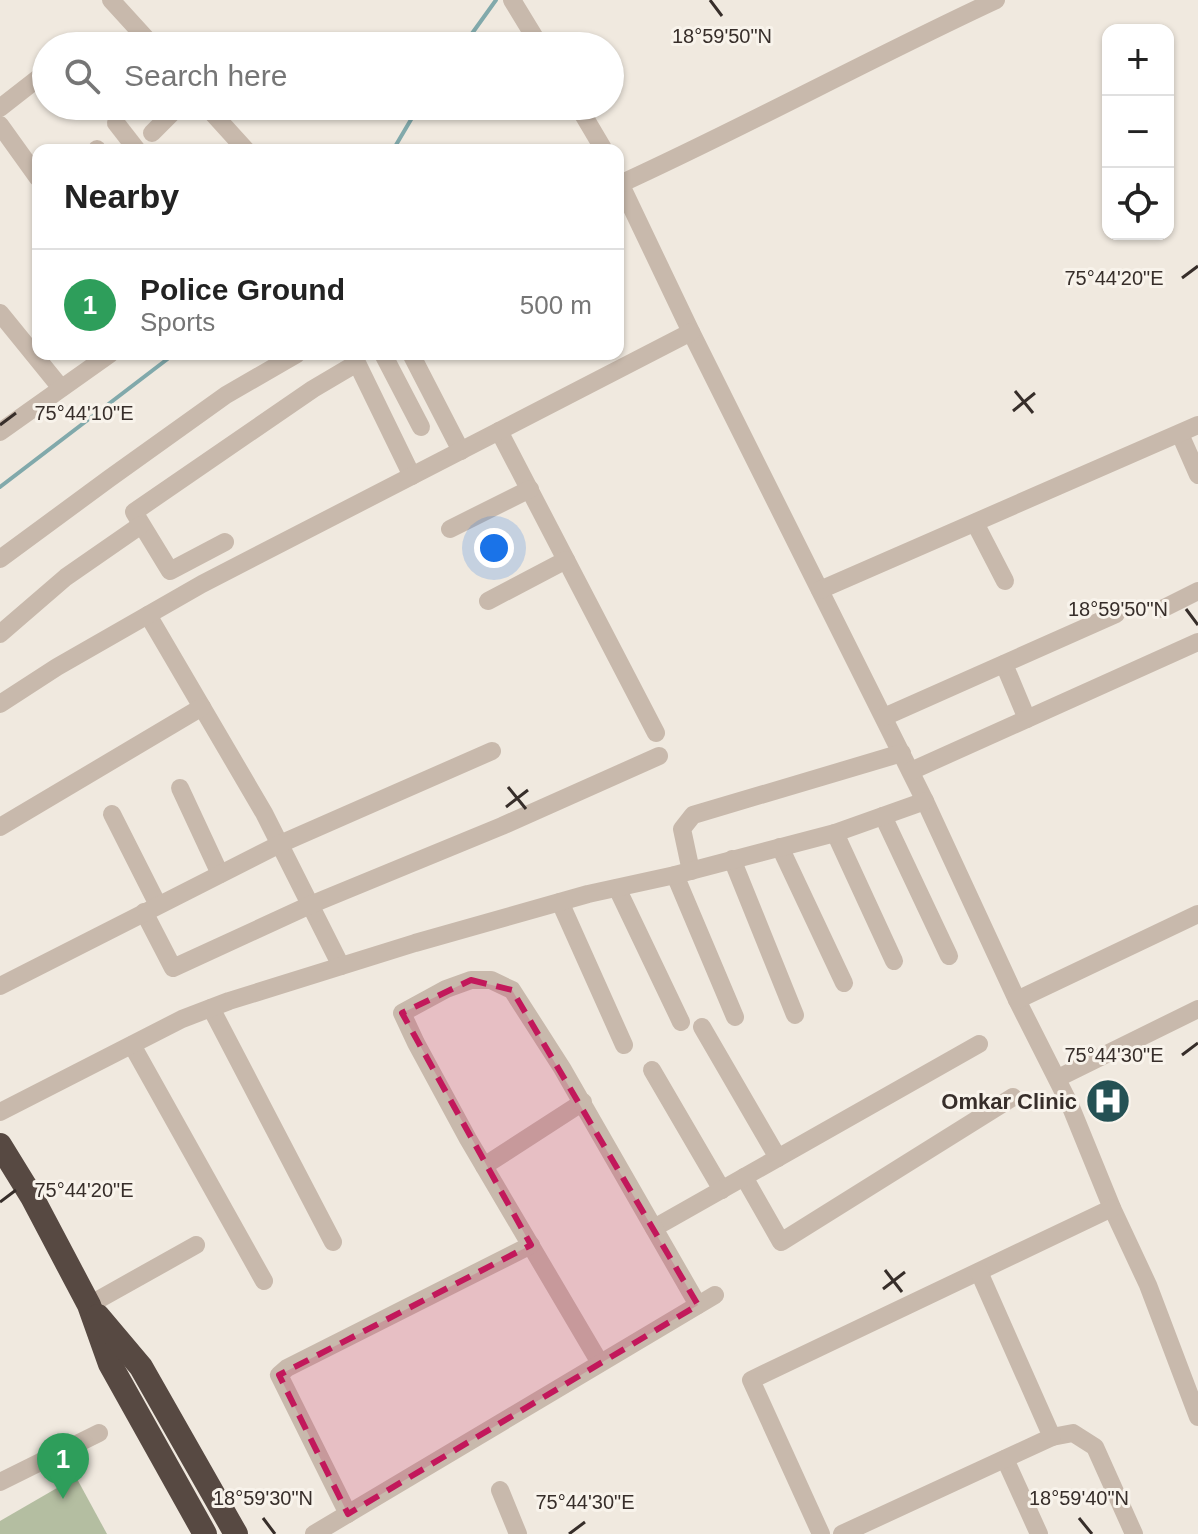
<!DOCTYPE html>
<html lang="en">
<head>
<meta charset="utf-8">
<style>
  body { margin:0; font-family:Arial,sans-serif; background:#f2f2f2; color:#222 }
  .controls { position:absolute; right:24px; top:24px; display:grid; overflow:hidden; border-radius:16px; box-shadow:0 2px 6px #0004 }
  .controls button { width:72px; height:72px; display:grid; place-items:center; padding:0; border:0; border-bottom:2px solid #e0e0e0; background:#fff; color:#222; font:40px sans-serif }
  .you { position:absolute; left:494px; top:548px; width:28px; height:28px; margin:-20px; border:6px solid #fff; border-radius:50%; background:#1a73e8; box-shadow:0 0 0 12px #1a73e833 }
  .badge { display:grid; place-items:center; width:52px; height:52px; border-radius:50%; background:#245154; color:#fff; font-size:26px; font-weight:700 }
  .pin { position:absolute; translate:-50% -66px; filter:drop-shadow(0 2px 4px #0008) }
  .pin::after { content:''; position:absolute; top:42px; width:28px; height:24px; background:inherit; clip-path:polygon(0 0,100% 0,50% 100%) }
  .list { margin:0; padding:0; list-style:none }
  h2 { display:flex; justify-content:space-between; align-items:center; height:104px; margin:0; padding:0 32px; font-size:34px }
  h2 small { font-size:26px; font-weight:400; color:#767676 }
  .list li { display:grid; grid-template-columns:52px 1fr auto; gap:24px; align-items:center; box-sizing:border-box; height:112px; padding:0 32px; border-top:2px solid #e0e0e0 }
  .list b { display:block; font-size:30px; white-space:nowrap }
  .list p { margin:0; font-size:26px; white-space:nowrap; color:#767676 }
  .list em { font-size:26px; font-style:normal; color:#767676 }
  .icon { flex:none; width:44px; height:44px; fill:none; stroke:currentColor; stroke-width:2; stroke-linecap:round; stroke-linejoin:round }
  .map { position:relative; flex:none; width:1198px; height:1534px; overflow:hidden }
  .search { position:absolute; background:#fff; box-shadow:0 2px 6px #0004; left:32px; top:32px; width:592px; height:88px; display:flex; align-items:center; gap:20px; box-sizing:border-box; padding:0 28px; border-radius:44px; color:#767676; font-size:30px }
  .panel { position:absolute; background:#fff; box-shadow:0 2px 6px #0004; left:32px; top:144px; width:592px; height:216px; border-radius:16px }
  .map>svg:first-child { display:block }
</style>
</head>
<body>
<div class="map">
<svg width="1198" height="1534" viewBox="0 0 1198 1534">
  <rect width="100%" height="100%" fill="#f0e9df"/>
  <!-- green -->
  <path fill="#b4bea1" d="M76 1477 107 1534H0V1521Z"/>
  <g fill="none" stroke-linecap="round" stroke-linejoin="round">
    <!-- stream -->
    <g stroke="#81a9ab" stroke-width="4">
      <path d="M463 46 496 0"/>
      <path d="M393 150 419 106"/>
      <path d="M0 487 174 354"/>
    </g>
    <!-- minor -->
    <g stroke="#c8b9ac" stroke-width="18">
      <path d="M111 0 153 46"/>
      <path d="M512 0 540 46"/>
      <path d="M206 106 246 150"/>
      <path d="M578 106 604 150"/>
      <path d="M0 108 46 72"/>
      <path d="M116 123 137 150"/>
      <path d="M0 125 38 178"/>
      <path d="M152 133 179 106"/>
      <path d="M97 150V149"/>
      <path d="M618 179 691 332 925 801 1017 1000 1070 1105 1112 1208 1148 1285 1198 1417"/>
      <path d="M620 184C747 126 869 59 996 0"/>
      <path d="M0 313 61 388"/>
      <path d="M383 354 421 427"/>
      <path d="M411 354 461 451"/>
      <path d="M499 431 656 733"/>
      <path d="M0 432 110 354"/>
      <path d="M1180 434 1198 475"/>
      <path d="M975 523 1005 581"/>
      <path d="M450 529 530 489"/>
      <path d="M225 542 170 571 134 512 313 389 357 363 412 476"/>
      <path d="M0 559 110 478 226 395 297 354"/>
      <path d="M820 590 1198 425"/>
      <path d="M488 601 566 560"/>
      <path d="M1162 609 1198 591"/>
      <path d="M148 615 264 813 341 966"/>
      <path d="M0 634 66 577 141 525"/>
      <path d="M1004 664 1027 719"/>
      <path d="M0 704 57 667 202 584 691 332"/>
      <path d="M884 717 1116 614"/>
      <path d="M911 771 1198 642"/>
      <path d="M180 788 220 874"/>
      <path d="M112 814 158 905"/>
      <path d="M883 816 949 956"/>
      <path d="M0 827 202 707"/>
      <path d="M835 833 894 961"/>
      <path d="M780 847 844 983"/>
      <path d="M732 859 795 1015"/>
      <path d="M691 871 682 829 693 815 902 753"/>
      <path d="M675 875 735 1017"/>
      <path d="M617 888 681 1022"/>
      <path d="M560 902 624 1045"/>
      <path d="M144 912 173 968 310 905 502 826 659 756"/>
      <path d="M0 986 280 844 492 751"/>
      <path d="M1017 1000 1198 914"/>
      <path d="M211 1008 333 1242"/>
      <path d="M702 1027 778 1158"/>
      <path d="M132 1045 264 1281"/>
      <path d="M652 1070 722 1190"/>
      <path d="M1058 1078 1198 1009"/>
      <path d="M0 1112 182 1019 229 1001 415 943 588 894 675 875 835 833 925 801"/>
      <path d="M484 1166 583 1102"/>
      <path d="M744 1177 781 1242 1013 1097"/>
      <path d="M654 1228 979 1044"/>
      <path d="M89 1305 196 1245"/>
      <path d="M600 1363 468 1139 416 1043 402 1013 446 989 471 980H491L512 990 562 1068 698 1305"/>
      <path d="M1052 1437 1073 1433 1095 1447 1134 1534"/>
      <path d="M1005 1459 1039 1534"/>
      <path d="M0 1482 99 1433"/>
      <path d="M500 1490 518 1534"/>
      <path d="M348 1514 279 1375 287 1368 531 1245"/>
      <path d="M314 1534 715 1295"/>
      <path d="M821 1534 751 1380 1112 1208"/>
      <path d="M842 1534 1052 1437 979 1272"/>
    </g>
    <!-- highway -->
    <g stroke="#574942" stroke-width="24">
      <path d="M0 1145 32 1197 89 1305 110 1364 205 1534"/>
      <path d="M98 1316 141 1367 236 1534"/>
    </g>
  </g>
  <!-- marked area -->
  <path fill="#c2185b" fill-opacity="0.2" stroke="#c2185b" stroke-width="6" stroke-dasharray="16 10" stroke-linejoin="round" d="M471 980 512 990 698 1305 348 1514 279 1375 531 1245 402 1013Z"/>
  <!-- ticks -->
  <path fill="none" stroke="#372e2a" stroke-width="3" d="M710 0 722 16M1182 278 1198 266M1015 391 1033 413M1013 411 1035 393M0 425 16 413M1186 609 1198 625M508 787 526 809M506 807 528 790M1182 1055 1198 1043M0 1202 16 1190M885 1270 902 1292M883 1289 905 1272M263 1518 275 1534M1079 1518 1092 1534M569 1534 585 1522"/>
  <!-- icons -->
  <defs>
    <g id="hospital-disc" transform="scale(2.3)"><circle r="9.5" fill="#245154" stroke="#f8f3eb"/><path d="M-5-5h3v3.5h4V-5h3V5h-3V1.5h-4V5h-3Z" fill="#fff"/></g>
  </defs>
  <g fill-rule="evenodd">
    <use href="#hospital-disc" x="1108" y="1101"/>
  </g>
  <g text-anchor="middle" stroke-width="6" stroke-linejoin="round" paint-order="stroke">
    <!-- poi labels -->
    <g font-size="22" font-weight="bold" fill="#372e2a" stroke="#f8f3eb" text-anchor="end">
      <text x="1077" y="1109">Omkar Clinic</text>
    </g>
  </g>
  <g font-size="20" text-anchor="middle" fill="#372e2a" stroke="#f8f3eb" stroke-width="6" stroke-linejoin="round" paint-order="stroke">
    <text x="722" y="43">18°59'50"N</text>
    <text x="1114" y="285">75°44'20"E</text>
    <text x="84" y="420">75°44'10"E</text>
    <text x="1118" y="616">18°59'50"N</text>
    <text x="1114" y="1062">75°44'30"E</text>
    <text x="84" y="1197">75°44'20"E</text>
    <text x="263" y="1505">18°59'30"N</text>
    <text x="1079" y="1505">18°59'40"N</text>
    <text x="585" y="1509">75°44'30"E</text>
  </g>
</svg>
<div class="controls">
<button>+</button>
<button>−</button>
<button><svg class="icon" aria-label="locate" viewBox="0 0 24 24"><circle cx="12" cy="12" r="6"/><path d="M12 2v4M12 18v4M2 12h4M18 12h4"/></svg></button>
</div>
<div class="you"></div>
<div class="pin badge" style="left:63px;top:1499px;background:#2e9e5b">1</div>
<div class="search"><svg class="icon" aria-label="search" viewBox="0 0 24 24"><circle cx="10" cy="10" r="6"/><path d="M15 15l6 6"/></svg>Search here</div>
<section class="panel">
<h2>Nearby<small></small></h2>
<ul class="list">
<li><span class="badge" style="background:#2e9e5b">1</span><div><b>Police Ground</b><p>Sports</p></div><em>500 m</em></li>
</ul>
</section>
</div>
</body>
</html>
